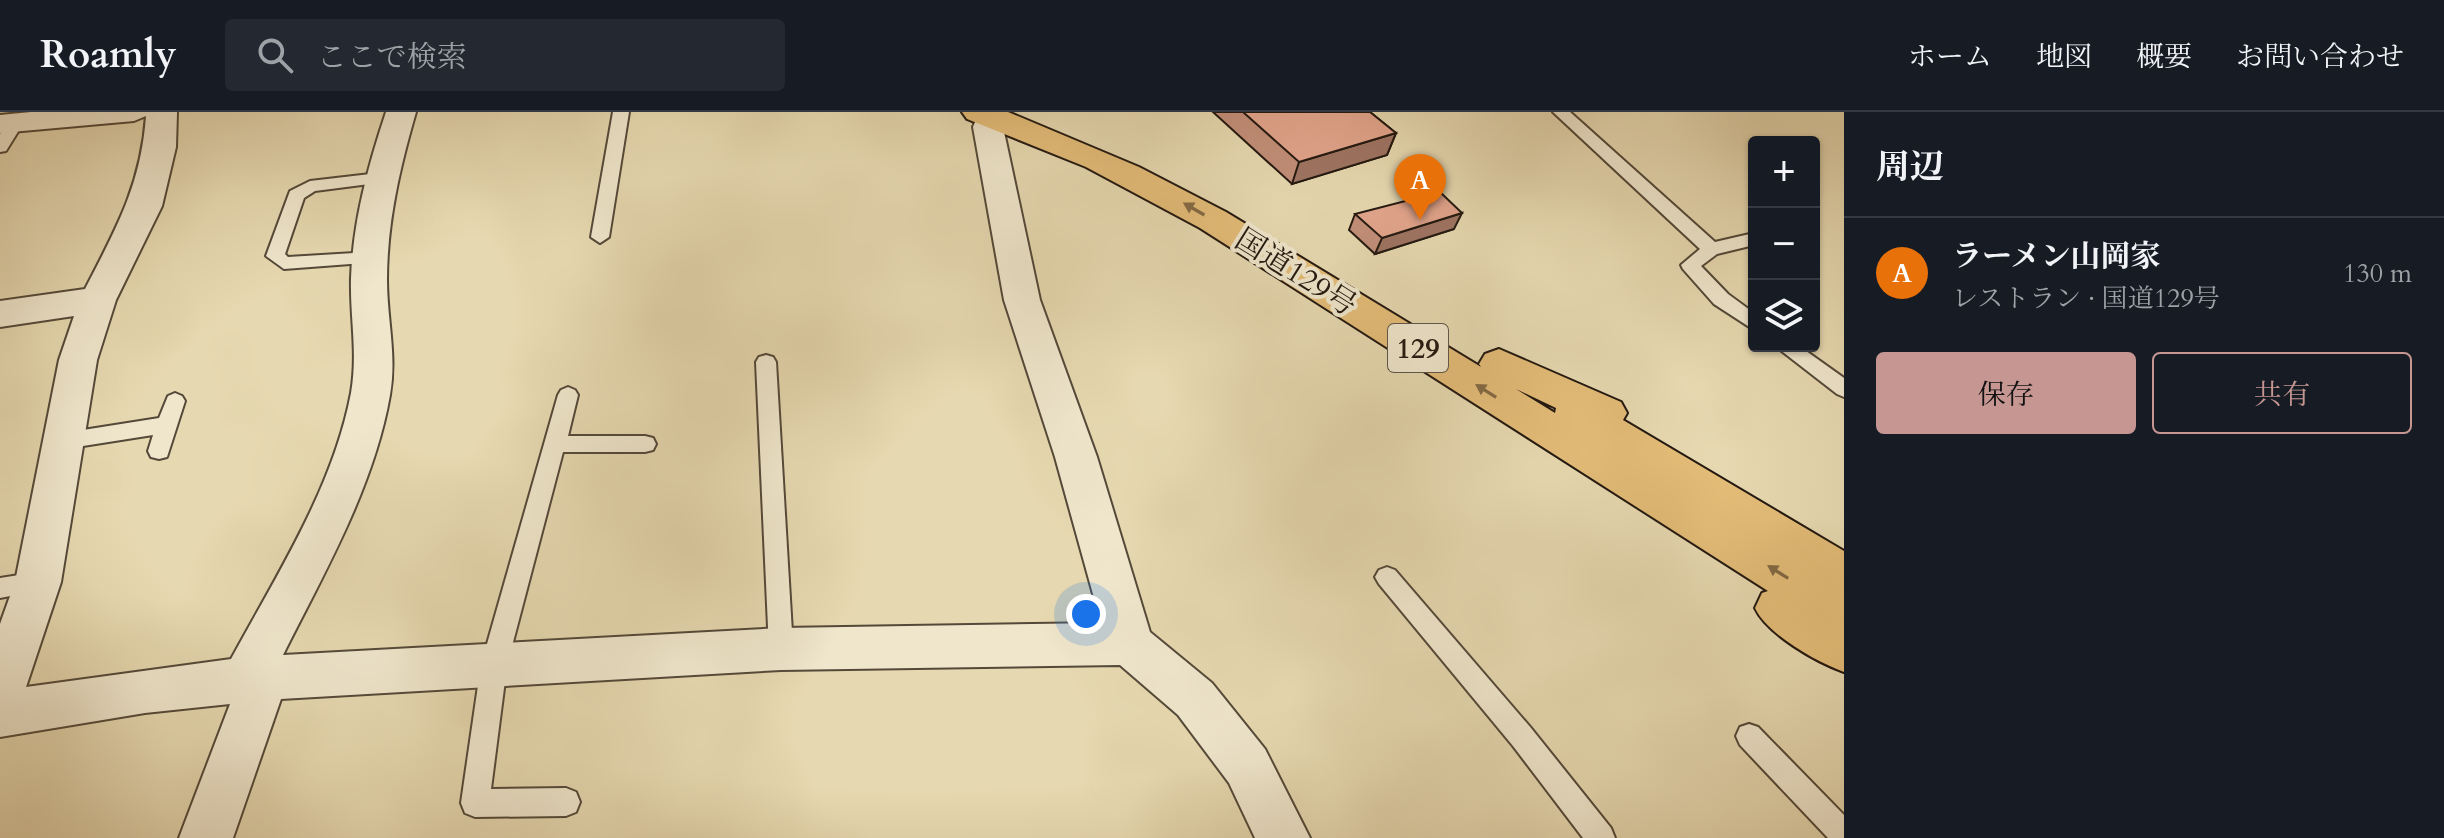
<!DOCTYPE html>
<html lang="ja">
<head>
<meta charset="utf-8">
<style>
  body { margin:0; font-family:Cardo,"Noto Serif JP",serif; background:#242831; color:#f1f3f6 }
  .controls { position:absolute; right:24px; top:24px; display:grid; overflow:hidden; border-radius:8px; box-shadow:0 2px 6px #0004 }
  .controls button { width:72px; height:72px; display:grid; place-items:center; padding:0; border:0; border-bottom:2px solid #363941; background:#171b24; color:#f1f3f6; font:40px sans-serif }
  .you { position:absolute; left:1086px; top:502px; width:28px; height:28px; margin:-20px; border:6px solid #fff; border-radius:50%; background:#1a73e8; box-shadow:0 0 0 12px #1a73e833 }
  .badge { display:grid; place-items:center; width:52px; height:52px; border-radius:50%; background:#c59692; color:#fff; font-size:26px; font-weight:700 }
  .pin { position:absolute; translate:-50% -66px; filter:drop-shadow(0 2px 4px #0008) }
  .pin::after { content:''; position:absolute; top:42px; width:28px; height:24px; background:inherit; clip-path:polygon(0 0,100% 0,50% 100%) }
  .list { margin:0; padding:0; list-style:none }
  h2 { display:flex; justify-content:space-between; align-items:center; height:104px; margin:0; padding:0 32px; font-size:34px }
  h2 small { font-size:26px; font-weight:400; color:#9ea1a6 }
  .list li { display:grid; grid-template-columns:52px 1fr auto; gap:24px; align-items:center; box-sizing:border-box; height:112px; padding:0 32px; border-top:2px solid #363941 }
  .list b { display:block; font-size:30px; white-space:nowrap }
  .list p { margin:0; font-size:26px; white-space:nowrap; color:#9ea1a6 }
  .list em { font-size:26px; font-style:normal; color:#9ea1a6 }
  .actions { display:flex; gap:16px; padding:24px 32px }
  .actions a { flex:1; padding:18px 0; border:2px solid #c59692; border-radius:8px; text-align:center; font-size:28px; color:#c59692 }
  .actions .main { background:#c59692; color:#111 }
  .icon { flex:none; width:44px; height:44px; fill:none; stroke:currentColor; stroke-width:2; stroke-linecap:round; stroke-linejoin:round }
  .map { position:relative; flex:none; width:1844px; height:726px; overflow:hidden }
  header { display:flex; align-items:center; gap:48px; box-sizing:border-box; height:112px; padding:0 40px; background:#171b24; border-bottom:2px solid #363941 }
  header strong { font-size:38px }
  nav { display:flex; gap:44px; margin-inline-start:auto; font-size:28px }
  .search { width:560px; height:72px; background:#242831; display:flex; align-items:center; gap:20px; box-sizing:border-box; padding:0 28px; border-radius:8px; color:#9ea1a6; font-size:30px }
  main { display:flex }
  aside { flex:1; background:#171b24 }
  .map>svg:first-child { display:block }
</style>
</head>
<body>
<header>
<strong>Roamly</strong>
<div class="search"><svg class="icon" aria-label="search" viewBox="0 0 24 24"><circle cx="10" cy="10" r="6"/><path d="M15 15l6 6"/></svg>ここで検索</div>
<nav><a>ホーム</a><a>地図</a><a>概要</a><a>お問い合わせ</a></nav>
</header>
<main>
<div class="map">
<svg width="1844" height="726" viewBox="0 0 1844 726">
  <rect width="100%" height="100%" fill="#e6d8b0"/>
  <filter id="stains"><feTurbulence type="fractalNoise" baseFrequency=".0025" numOctaves="4"/><feColorMatrix values="0 0 0 0 .2 0 0 0 0 .09 0 0 0 0 .02 0 0 0 .5 -.17"/></filter>
  <radialGradient id="worn" r=".72"><stop offset=".6" stop-color="#630" stop-opacity="0"/><stop offset="1" stop-color="#630" stop-opacity=".3"/></radialGradient>
  <g fill="none" stroke-linecap="round" stroke-linejoin="round">
    <!-- lane casing -->
    <g stroke="#544939" stroke-width="4">
      <g id="lane">
        <path d="M613 0H629L609 125 600 131 591 125Z"/>
        <path d="M1553 0H1570L1715 130 1754 121V133L1717 142 1701 154 1728 182 1754 201V218L1714 192 1683 157 1681 153 1700 137Z"/>
        <path d="M16 5 24 10 6 39 0 40V22L10 7Z"/>
        <path d="M379 61 388 66 385 70 315 79 304 86 285 142 288 145 371 140 377 142 380 146 377 150 284 157 266 144 290 79 310 69Z"/>
        <path d="M1775 234H1799L1844 266V285L1837 282Z"/>
        <path d="M766 243 773 245 776 250 793 537 790 545 781 548 772 545 769 537 756 250 759 245Z"/>
        <path d="M568 275 575 278 578 283 568 324H645L653 326 656 332 653 338 645 340H563L507 553 491 677 566 676 576 680 580 690 576 700 566 704 475 705 465 701 461 691 481 553 558 283 561 278Z"/>
        <path d="M175 281 182 284 185 289 167 345 159 347 151 345 148 339 153 323 64 337 56 335 53 329 56 323 64 321 159 306 168 284Z"/>
        <path d="M1387 455 1395 458 1531 616 1611 716 1615 726H1583L1513 634 1379 472 1375 465 1379 458Z"/>
        <path d="M38 460 46 463 50 470 46 477 0 486V466Z"/>
        <path d="M1749 612 1758 615 1844 703V726H1828L1740 633 1736 624 1740 615Z"/>
      </g>
    </g>
    <!-- street casing -->
    <g stroke="#544939" stroke-width="4">
      <path id="street" d="M31 0H177L176 35 162 94 116 188 97 248 61 470 26 575 231 547C276 464 333 376 351 281 358 240 350 207 351 166 353 109 368 54 386 0H416C400 55 387 110 387 168 387 208 397 243 390 283 374 375 324 461 283 543L781 516 1101 511 1055 345 1004 188 973 15 979 0H1003L1006 5 1003 15 1040 188 1097 345 1150 520 1212 571 1265 637 1310 726H1255L1229 671 1178 603 1120 553 781 558 281 587 233 726H179L230 592 145 601 0 625V512L15 470 59 248 74 204 0 215V189L85 177C116 117 141 73 146 4L134 9 0 21V3Z"/>
    </g>
    <!-- highway casing -->
    <g stroke="#231911" stroke-width="4">
      <path id="highway" d="M962 0H1008L1139 55 1226 100 1481 255 1479 252 1485 242 1499 237 1621 290 1627 301 1623 308 1844 439V560C1816 550 1767 522 1755 496L1762 481 1768 479 1200 116 1086 55 967 7ZM1516 277 1556 296 1555 301Z"/>
    </g>
    <!-- lane -->
    <use href="#lane" fill="#efe6cc" fill-rule="evenodd"/>
    <!-- street -->
    <use href="#street" fill="#efe6cc" fill-rule="evenodd"/>
    <!-- highway -->
    <use href="#highway" fill="#e3bc78" fill-rule="evenodd"/>
  </g>
  <!-- wall -->
  <g fill="#c28e79" stroke="#231911" stroke-width="2">
    <path d="M1213 0H1370L1396 21 1387 43 1292 72Z"/>
    <path d="M1355 102 1454 117 1375 142 1349 118Z"/>
  </g>
  <!-- shaded-wall -->
  <g fill="#9e7463" stroke="#231911" stroke-width="2">
    <path d="M1396 21 1387 43 1292 72 1299 50Z"/>
    <path d="M1462 101 1454 117 1375 142 1382 126Z"/>
  </g>
  <!-- building -->
  <g fill="#e2a58d" stroke="#231911" stroke-width="2">
    <path d="M1243 0H1370L1396 21 1299 50Z"/>
    <path d="M1440 80 1462 101 1382 126 1355 102Z"/>
  </g>
  <!-- one-way arrows -->
  <defs><path id="oneway-solid" d="M-6-.8H1V-3.2L6.5 0L1 3.2V.8H-6Z" transform="scale(2)"/></defs>
  <g fill="#836a44">
    <use href="#oneway-solid" transform="translate(1194 97) rotate(-150)"/>
    <use href="#oneway-solid" transform="translate(1486 279) rotate(-148)"/>
    <use href="#oneway-solid" transform="translate(1778 460) rotate(-148)"/>
  </g>
  <g text-anchor="middle" stroke-width="8" stroke-linejoin="round" paint-order="stroke">
    <!-- shield labels -->
    <rect fill="#efe6cc" stroke="#605649" stroke-width="2" x="1388" y="212" width="60" height="48" rx="6"/>
    <g font-size="28" font-weight="bold" fill="#231911">
      <text x="1418" y="246">129</text>
    </g>
    <!-- street labels -->
    <g font-size="30" fill="#231911" stroke="#efe6cc">
      <text transform="translate(1296 160) rotate(32)" y="10">国道129号</text>
    </g>
  </g>
  <rect width="100%" height="100%" filter="url(#stains)"/>
  <rect width="100%" height="100%" fill="url(#worn)"/>
</svg>
<div class="controls">
<button>+</button>
<button>−</button>
<button><svg class="icon" aria-label="layers" viewBox="0 0 24 24"><path d="M12 4l9 5-9 5-9-5zM3 14l9 5 9-5"/></svg></button>
</div>
<div class="you"></div>
<div class="pin badge" style="left:1420px;top:108px;background:#e8710a">A</div>
</div>
<aside>
<h2>周辺<small></small></h2>
<ul class="list">
<li><span class="badge" style="background:#e8710a">A</span><div><b>ラーメン山岡家</b><p>レストラン · 国道129号</p></div><em>130 m</em></li>
</ul>
<div class="actions"><a class="main">保存</a><a>共有</a></div>
</aside>
</main>
</body>
</html>
